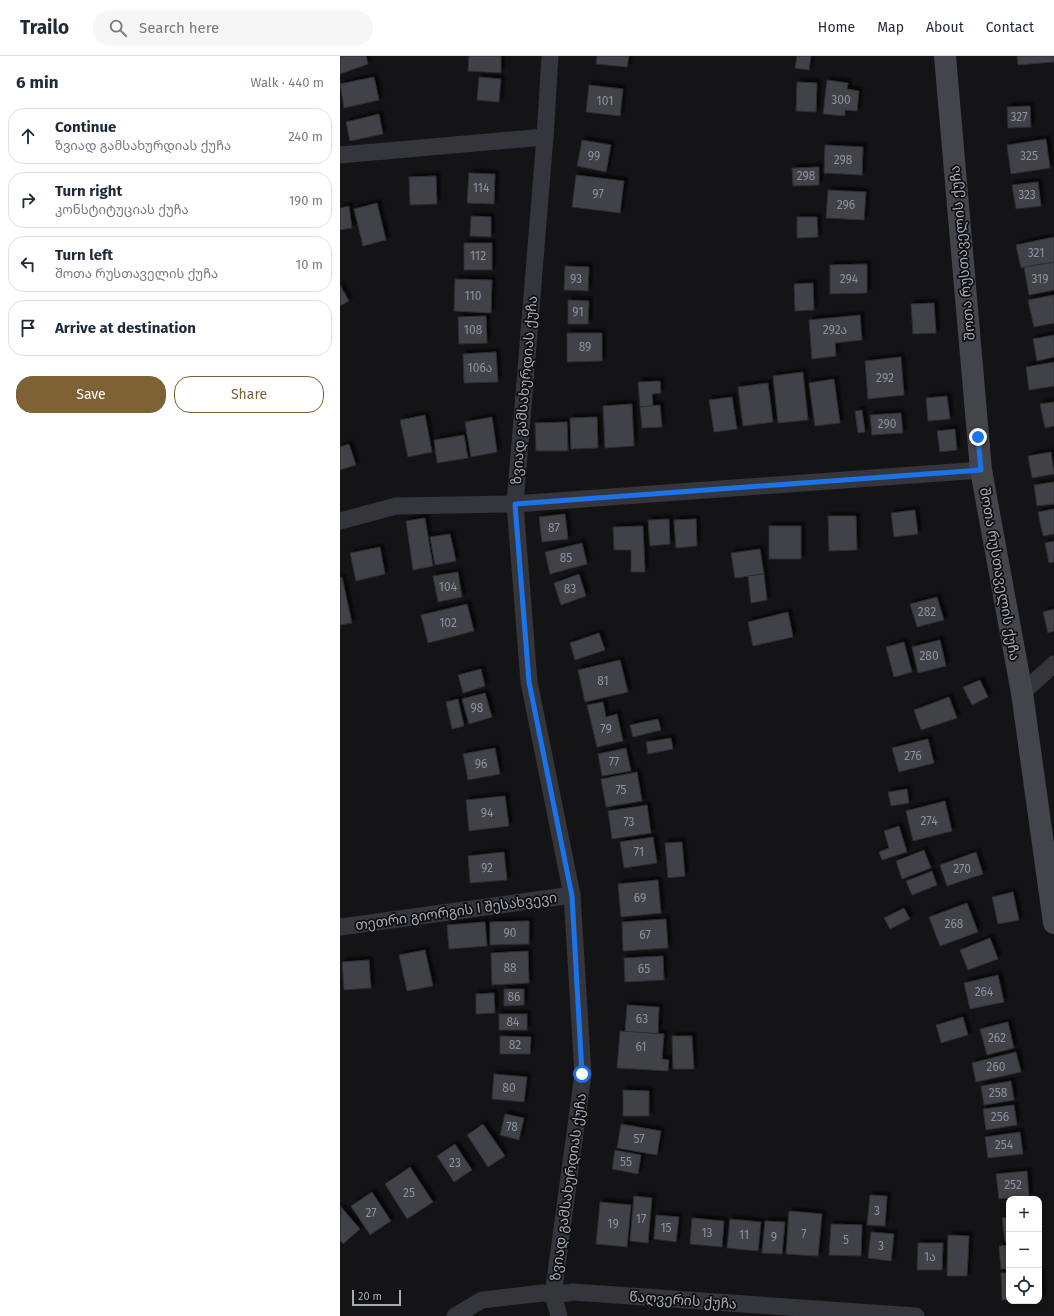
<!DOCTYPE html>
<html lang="en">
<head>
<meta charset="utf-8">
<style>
  body { margin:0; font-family:"Fira Sans","Noto Sans Georgian",sans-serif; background:#f6f6f7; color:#1f2937 }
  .controls { position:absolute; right:12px; bottom:12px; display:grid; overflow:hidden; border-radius:8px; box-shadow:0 2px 6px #0003 }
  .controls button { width:36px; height:36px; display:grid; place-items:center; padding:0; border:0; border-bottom:1px solid #e0e1e3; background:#fff; color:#1f2937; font:20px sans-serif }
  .scale { position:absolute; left:12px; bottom:10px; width:49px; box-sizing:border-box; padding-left:4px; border:2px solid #a6acb6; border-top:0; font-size:11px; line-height:14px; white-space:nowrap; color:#a6acb6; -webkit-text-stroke:3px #0f0f11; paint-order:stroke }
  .stop { position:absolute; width:12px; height:12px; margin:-9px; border:3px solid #1a73e8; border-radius:50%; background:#fff }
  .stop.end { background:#1a73e8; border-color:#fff; box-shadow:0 1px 4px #0008 }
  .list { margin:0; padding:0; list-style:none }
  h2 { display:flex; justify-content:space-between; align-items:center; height:52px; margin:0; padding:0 16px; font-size:17px }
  h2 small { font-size:13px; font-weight:400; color:#747a83 }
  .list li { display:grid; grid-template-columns:26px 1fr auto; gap:12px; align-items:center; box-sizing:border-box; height:56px; margin:0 8px 8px; padding:0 8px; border:1px solid #e0e1e3; border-radius:16px }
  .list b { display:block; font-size:15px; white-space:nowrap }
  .list p { margin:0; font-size:13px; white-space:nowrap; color:#747a83 }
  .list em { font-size:13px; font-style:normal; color:#747a83 }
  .actions { display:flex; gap:8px; padding:12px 16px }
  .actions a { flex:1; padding:9px 0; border:1px solid #7e6134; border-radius:16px; text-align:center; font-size:14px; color:#7e6134 }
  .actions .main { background:#7e6134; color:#fff }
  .icon { flex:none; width:22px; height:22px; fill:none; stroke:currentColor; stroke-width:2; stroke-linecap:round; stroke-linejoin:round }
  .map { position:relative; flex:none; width:714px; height:1260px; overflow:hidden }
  header { display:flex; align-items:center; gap:24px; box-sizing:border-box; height:56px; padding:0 20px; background:#fff; border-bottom:1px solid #e0e1e3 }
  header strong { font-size:19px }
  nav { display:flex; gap:22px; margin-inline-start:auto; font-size:14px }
  .search { width:280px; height:36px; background:#f6f6f7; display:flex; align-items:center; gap:10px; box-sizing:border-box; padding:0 14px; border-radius:22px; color:#747a83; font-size:15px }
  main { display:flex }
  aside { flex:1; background:#fff }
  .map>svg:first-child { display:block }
</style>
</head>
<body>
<header>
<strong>Trailo</strong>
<div class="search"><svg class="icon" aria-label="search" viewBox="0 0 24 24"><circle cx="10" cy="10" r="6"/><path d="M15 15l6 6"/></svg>Search here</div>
<nav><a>Home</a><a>Map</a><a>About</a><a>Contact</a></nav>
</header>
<main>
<aside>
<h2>6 min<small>Walk · 440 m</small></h2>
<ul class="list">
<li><svg class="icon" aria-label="ahead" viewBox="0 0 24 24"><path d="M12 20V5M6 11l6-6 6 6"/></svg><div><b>Continue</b><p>ზვიად გამსახურდიას ქუჩა</p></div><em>240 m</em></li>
<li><svg class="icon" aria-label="right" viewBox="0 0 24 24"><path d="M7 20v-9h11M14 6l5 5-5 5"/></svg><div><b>Turn right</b><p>კონსტიტუციას ქუჩა</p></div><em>190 m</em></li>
<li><svg class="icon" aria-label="left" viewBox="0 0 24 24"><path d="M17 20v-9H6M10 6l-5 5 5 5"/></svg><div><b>Turn left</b><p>შოთა რუსთაველის ქუჩა</p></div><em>10 m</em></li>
<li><svg class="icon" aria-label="arrive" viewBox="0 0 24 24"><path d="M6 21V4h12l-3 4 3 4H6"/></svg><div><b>Arrive at destination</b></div></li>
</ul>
<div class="actions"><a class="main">Save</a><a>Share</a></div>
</aside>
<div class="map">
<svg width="714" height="1260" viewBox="0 0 714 1260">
  <defs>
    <filter id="shadow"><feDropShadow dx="3.5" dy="-3.5" stdDeviation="1" flood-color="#0009"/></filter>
  </defs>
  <rect width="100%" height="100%" fill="#141416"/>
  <!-- building -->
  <g fill="#404246" stroke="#2e2e32" filter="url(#shadow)">
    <path d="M0 0H26L28 8 0 18Z"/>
    <path d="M129 0H161V17L128 15Z"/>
    <path d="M257 0H289L287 11 256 8Z"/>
    <path d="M457 0H471L469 14 455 12Z"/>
    <path d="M677 0H714V6L678 9Z"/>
    <path d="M34 21 39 44 4 52 0 28Z"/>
    <path d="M139 21 161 23 159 46 137 44Z"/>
    <path d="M487 24 508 27 507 33 519 35 517 55 505 54V60L483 58Z"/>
    <path d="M457 26 477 27 476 56 456 55Z"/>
    <path d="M249 29 283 33 280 60 246 56Z"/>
    <path d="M690 50 691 71 668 72 667 51Z"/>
    <path d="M39 58 43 78 10 85 6 66Z"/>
    <path d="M706 83 710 112 671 118 667 89Z"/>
    <path d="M242 84 271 89 266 116 237 110Z"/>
    <path d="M485 89 523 91 522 119 484 117Z"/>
    <path d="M479 111V129L453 130 452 112Z"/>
    <path d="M129 117 155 118 154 148 127 147Z"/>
    <path d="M236 119 284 125 280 157 232 151Z"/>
    <path d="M96 120 97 148 70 149 69 121Z"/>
    <path d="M698 126 701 150 676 153 672 129Z"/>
    <path d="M488 134 526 136 524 164 486 162Z"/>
    <path d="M37 147 46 184 23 190 14 153Z"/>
    <path d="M9 150 12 172 0 174V152Z"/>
    <path d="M131 160 151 161V181L130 180Z"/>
    <path d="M457 161H477L478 181 457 182Z"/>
    <path d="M714 181V206L681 212 676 189Z"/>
    <rect x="124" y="187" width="28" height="27"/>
    <path d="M714 206V234L689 239 684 211Z"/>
    <path d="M527 208V237L490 238V209Z"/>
    <path d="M225 210 249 211 248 235 224 234Z"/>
    <path d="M115 223 152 224 151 257 114 255Z"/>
    <path d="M473 227 474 254 455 255 454 228Z"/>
    <path d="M0 229 9 245 0 250Z"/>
    <path d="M714 239V267L694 271 688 244Z"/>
    <path d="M228 244 249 245 248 268H228Z"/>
    <path d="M594 247 596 277 573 278 571 248Z"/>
    <path d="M520 259 522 284 495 287 496 300 472 303 469 264Z"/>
    <path d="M146 260 147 287 119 288 118 261Z"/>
    <path d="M227 277H262V305L227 306Z"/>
    <path d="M714 279V301L697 305 693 283Z"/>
    <path d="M156 296 158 326 124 327 123 298Z"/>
    <path d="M561 301 564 339 528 343 525 305Z"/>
    <path d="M714 306V330L689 334 686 311Z"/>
    <path d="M463 316 468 364 438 367 433 320Z"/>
    <path d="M494 323 500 367 475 370 469 327Z"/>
    <path d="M320 325 321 337 312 338 313 350 300 351 298 326Z"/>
    <path d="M428 327 433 366 403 370 398 331Z"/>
    <path d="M607 340 610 363 588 365 586 342Z"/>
    <path d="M392 341 397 373 374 376 369 344Z"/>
    <path d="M714 346V370L705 372 700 348Z"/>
    <path d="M292 348 294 390 265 392 263 350Z"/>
    <path d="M320 349 322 371 302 372 300 351Z"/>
    <path d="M522 354 525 376 518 377 515 355Z"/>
    <path d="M561 357 563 377 532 379 530 359Z"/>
    <path d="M85 359 92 396 68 401 60 364Z"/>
    <path d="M152 361 157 396 131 401 125 366Z"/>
    <path d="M257 361 258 392 231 393 230 362Z"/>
    <path d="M227 366 228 395H196L195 367Z"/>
    <path d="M615 373 617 394 600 396 597 375Z"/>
    <path d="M124 379 128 402 97 407 94 384Z"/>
    <path d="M9 388 16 409 0 414V391Z"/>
    <path d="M711 396 714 418 692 422 688 400Z"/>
    <path d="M714 426V448L697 450 694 429Z"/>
    <path d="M714 453V478L703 480 698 456Z"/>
    <path d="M575 454 578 478 554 481 551 457Z"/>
    <path d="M225 458 228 483 202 486 199 461Z"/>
    <path d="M488 460H516L517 494 489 495Z"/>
    <path d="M85 462 93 510 73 514 66 465Z"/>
    <path d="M329 463 330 488 310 490 308 464Z"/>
    <path d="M356 463 357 490 336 492 334 464Z"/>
    <path d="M303 470 305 516H291V494H274L273 471Z"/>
    <rect x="429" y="470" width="32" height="33"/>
    <path d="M110 478 116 505 95 509 90 481Z"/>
    <path d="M714 485V506L709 507 705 487Z"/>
    <path d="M242 487 247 508 210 518 205 496Z"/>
    <path d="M40 491 45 518 16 525 10 497Z"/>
    <path d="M420 493 424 518 395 522 391 497Z"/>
    <path d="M118 516 122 541 98 546 93 520Z"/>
    <path d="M239 518 246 540 221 549 214 527Z"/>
    <path d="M424 518 427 544 411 547 408 520Z"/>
    <path d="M2 521 12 567 0 569V522Z"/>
    <path d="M597 541 604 564 577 571 570 548Z"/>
    <path d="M127 548 134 575 88 587 81 559Z"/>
    <path d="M714 553V575L708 577 703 556Z"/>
    <path d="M448 556 453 581 413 590 408 566Z"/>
    <path d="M259 577 265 594 235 604 230 587Z"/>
    <path d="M600 584 606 610 578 617 572 591Z"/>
    <path d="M564 586 572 616 554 621 546 591Z"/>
    <path d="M280 604 288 636 245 646 238 614Z"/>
    <path d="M141 613 145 630 123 637 118 619Z"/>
    <path d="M640 624 648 641 632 649 623 631Z"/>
    <path d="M145 637 152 661 129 668 122 643Z"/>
    <path d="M609 641 617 662 581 674 574 654Z"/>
    <path d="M118 643 124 670 112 673 106 646Z"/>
    <path d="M263 646 266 661 277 658 283 685 257 691 247 649Z"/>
    <path d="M318 663 321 674 293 681 290 669Z"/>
    <path d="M331 682 333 693 308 698 306 686Z"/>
    <path d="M588 683 594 707 559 716 552 692Z"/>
    <path d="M155 692 160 718 128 724 123 698Z"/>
    <path d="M286 692 291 715 262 720 258 698Z"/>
    <path d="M297 716 302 745 266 751 261 723Z"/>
    <path d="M567 733 569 747 551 750 548 736Z"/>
    <path d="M165 740 169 770 129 775 126 744Z"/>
    <path d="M605 745 612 775 573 785 566 755Z"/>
    <path d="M307 749 311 777 272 783 268 755Z"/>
    <path d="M559 770 567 796 542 804 539 796 549 792 544 775Z"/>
    <path d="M313 781 317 807 284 812 280 786Z"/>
    <path d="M342 786 345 820 328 822 325 787Z"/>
    <path d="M584 794 591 812 562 823 556 805Z"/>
    <path d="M164 796 167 824 130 827 128 800Z"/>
    <path d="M636 796 643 818 607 830 600 809Z"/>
    <path d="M592 815 597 829 572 839 566 825Z"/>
    <path d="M318 824 321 857 281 861 278 828Z"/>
    <path d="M673 836 679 864 658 868 652 841Z"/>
    <path d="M627 847 638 876 600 890 589 861Z"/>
    <path d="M564 852 570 863 550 873 544 862Z"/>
    <path d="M326 863 328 892 283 895 282 866Z"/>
    <path d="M189 865V888L150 889V866Z"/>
    <path d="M145 866 147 890 109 893 107 869Z"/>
    <path d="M650 882 658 903 628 914 620 894Z"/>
    <path d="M85 894 93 930 67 935 59 899Z"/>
    <path d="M188 895 189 927 152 929 151 897Z"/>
    <path d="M323 900 324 924 285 926 284 902Z"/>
    <path d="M29 904 31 932 4 934 2 906Z"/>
    <path d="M658 919 664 946 630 953 624 927Z"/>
    <path d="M164 933H184V949L164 950Z"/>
    <path d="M154 937 155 957 136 958V938Z"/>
    <path d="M287 949 319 951 318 978 285 976Z"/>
    <rect x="159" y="958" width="28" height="16"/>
    <path d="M623 961 628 979 601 987 596 969Z"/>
    <path d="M668 966 674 992 647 999 640 973Z"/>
    <path d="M280 975 324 978 322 1003 329 1004 328 1015 277 1012Z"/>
    <path d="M160 980 191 981 190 998H160Z"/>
    <path d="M332 980H352L354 1013H333Z"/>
    <path d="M676 996 681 1016 636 1026 632 1007Z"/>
    <path d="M154 1018 187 1021 184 1046 152 1043Z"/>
    <path d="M671 1025 674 1044 644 1049 641 1030Z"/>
    <path d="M283 1034 309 1035V1060H283Z"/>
    <path d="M674 1049 677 1069 646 1074 643 1053Z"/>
    <path d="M165 1058 184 1062 179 1084 160 1079Z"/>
    <path d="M143 1068 165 1100 148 1111 127 1079Z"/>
    <path d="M281 1068 321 1075 317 1099 277 1092Z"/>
    <path d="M680 1076 683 1098 648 1102 645 1081Z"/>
    <path d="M115 1088 132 1114 114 1126 97 1100Z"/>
    <path d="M275 1094 301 1099 298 1118 272 1113Z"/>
    <path d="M70 1111 93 1146 67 1163 45 1128Z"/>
    <path d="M687 1115 689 1140 659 1143 656 1118Z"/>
    <path d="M32 1136 51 1165 30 1179 11 1150Z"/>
    <path d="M530 1139 547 1140 545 1170 527 1169Z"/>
    <path d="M294 1140 312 1142 308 1187 290 1185Z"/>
    <path d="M260 1146 291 1149 287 1191 256 1188Z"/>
    <path d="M1 1151 20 1173 3 1188 0 1184Z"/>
    <path d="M449 1155 482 1158 478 1200 446 1198Z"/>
    <path d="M316 1159 339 1161 336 1186 314 1183Z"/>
    <path d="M669 1161V1186H665L662 1162Z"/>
    <path d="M352 1162 384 1165 382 1191 350 1188Z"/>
    <path d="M390 1163 421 1166 418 1195 387 1192Z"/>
    <path d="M425 1165 445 1166 442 1198 422 1197Z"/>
    <path d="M491 1168 522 1169 521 1200 489 1199Z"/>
    <path d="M531 1176 554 1178 551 1205 528 1202Z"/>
    <path d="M608 1179 629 1180 627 1220H607Z"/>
    <path d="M578 1187H603L602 1214H577Z"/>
    <path d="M669 1189V1213H661L659 1190Z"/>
    <path d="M699 1216H701L702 1243H699Z"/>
    <path d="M661 1217H669V1244H662Z"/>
  </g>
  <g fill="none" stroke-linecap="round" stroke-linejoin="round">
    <!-- street -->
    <g stroke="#35363b" stroke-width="17">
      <path d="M210 0 205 81 175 448 189 626 232 839 243 1018 213 1239 219 1260"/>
      <path d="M0 99 205 81"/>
      <path d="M0 465 56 450 175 448 641 414"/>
      <path d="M682 637 714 608"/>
      <path d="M0 871 232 839"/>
      <path d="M115 1260 142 1244 203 1237 213 1239 233 1236 576 1260"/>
    </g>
    <!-- secondary -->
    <path stroke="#43454b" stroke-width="22" d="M605 0 641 414 682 637 714 867"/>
  </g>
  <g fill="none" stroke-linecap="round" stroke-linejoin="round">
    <!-- route -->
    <path stroke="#1a73e8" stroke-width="5" d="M242 1018 232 840 189 626 175 448 641 414 638 381"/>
  </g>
  <g text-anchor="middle" stroke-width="3.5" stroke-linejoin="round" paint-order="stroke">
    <!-- number labels -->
    <g font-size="12" fill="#8c929a">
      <text x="501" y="48">300</text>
      <text x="265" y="49">101</text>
      <text x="679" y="65">327</text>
      <text x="254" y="104">99</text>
      <text x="689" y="104">325</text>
      <text x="503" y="108">298</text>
      <text x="466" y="124">298</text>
      <text x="141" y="136">114</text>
      <text x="258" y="142">97</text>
      <text x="687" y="143">323</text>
      <text x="506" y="153">296</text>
      <text x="696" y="201">321</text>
      <text x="138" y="204">112</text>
      <text x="236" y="227">93</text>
      <text x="509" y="227">294</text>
      <text x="700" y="227">319</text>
      <text x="133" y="244">110</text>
      <text x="238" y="260">91</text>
      <text x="133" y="278">108</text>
      <text x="495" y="278">292ა</text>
      <text x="245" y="295">89</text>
      <text x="140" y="316">106ა</text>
      <text x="545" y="326">292</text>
      <text x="547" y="372">290</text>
      <text x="214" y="476">87</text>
      <text x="226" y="506">85</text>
      <text x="108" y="535">104</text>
      <text x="230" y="537">83</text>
      <text x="587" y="560">282</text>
      <text x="108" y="571">102</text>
      <text x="589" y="604">280</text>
      <text x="263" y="629">81</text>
      <text x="137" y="656">98</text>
      <text x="266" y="677">79</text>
      <text x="573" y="704">276</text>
      <text x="274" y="710">77</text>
      <text x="141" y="712">96</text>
      <text x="281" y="738">75</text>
      <text x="147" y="761">94</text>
      <text x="589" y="769">274</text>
      <text x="289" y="770">73</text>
      <text x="299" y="800">71</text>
      <text x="147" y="816">92</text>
      <text x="622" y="817">270</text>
      <text x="300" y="846">69</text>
      <text x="614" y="872">268</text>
      <text x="170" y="881">90</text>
      <text x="305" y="883">67</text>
      <text x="170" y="916">88</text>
      <text x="304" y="917">65</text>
      <text x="644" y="940">264</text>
      <text x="174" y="945">86</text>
      <text x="302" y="967">63</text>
      <text x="173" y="970">84</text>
      <text x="657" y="986">262</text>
      <text x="175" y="993">82</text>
      <text x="301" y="995">61</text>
      <text x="656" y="1015">260</text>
      <text x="169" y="1036">80</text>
      <text x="658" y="1041">258</text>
      <text x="660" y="1065">256</text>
      <text x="172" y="1075">78</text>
      <text x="299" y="1087">57</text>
      <text x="664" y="1093">254</text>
      <text x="286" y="1110">55</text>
      <text x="115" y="1111">23</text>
      <text x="673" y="1133">252</text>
      <text x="69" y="1141">25</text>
      <text x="537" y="1159">3</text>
      <text x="31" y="1161">27</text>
      <text x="301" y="1167">17</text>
      <text x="273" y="1172">19</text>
      <text x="326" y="1176">15</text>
      <text x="367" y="1181">13</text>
      <text x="464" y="1182">7</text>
      <text x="404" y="1183">11</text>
      <text x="434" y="1185">9</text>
      <text x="506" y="1188">5</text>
      <text x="541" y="1194">3</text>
      <text x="590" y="1205">1ა</text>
    </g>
    <!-- street labels -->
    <g font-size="14" fill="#a6acb6" stroke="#0f0f11">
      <text transform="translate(622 197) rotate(-95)" y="5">შოთა რუსთაველის ქუჩა</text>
      <text transform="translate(184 334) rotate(-85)" y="5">ზვიად გამსახურდიას ქუჩა</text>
      <text transform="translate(660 518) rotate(80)" y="5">შოთა რუსთაველის ქუჩა</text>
      <text transform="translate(116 855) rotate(-8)" y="5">თეთრი გიორგის I შესახვევი</text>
      <text transform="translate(228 1131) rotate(-82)" y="5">ზვიად გამსახურდიას ქუჩა</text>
      <text transform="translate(343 1244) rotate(4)" y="5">წაღვერის ქუჩა</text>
    </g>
  </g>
</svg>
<div class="controls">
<button>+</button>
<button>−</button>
<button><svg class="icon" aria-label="locate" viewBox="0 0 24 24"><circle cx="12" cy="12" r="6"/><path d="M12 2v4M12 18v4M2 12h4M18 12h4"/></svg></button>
</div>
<div class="scale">20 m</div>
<div class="stop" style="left:242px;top:1018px"></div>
<div class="stop end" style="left:638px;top:381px"></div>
</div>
</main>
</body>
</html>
